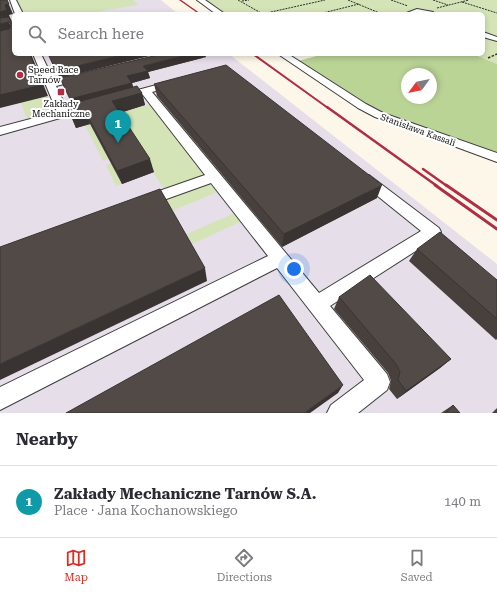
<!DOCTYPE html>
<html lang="en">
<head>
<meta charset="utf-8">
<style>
  body { margin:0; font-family:"Roboto Serif",serif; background:#f2f2f3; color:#2b2b33 }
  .compass { position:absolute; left:401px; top:68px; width:36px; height:36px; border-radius:50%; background:#fff; box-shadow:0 2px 6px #0003; rotate:237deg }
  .you { position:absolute; left:294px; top:269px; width:14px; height:14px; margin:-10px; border:3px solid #fff; border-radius:50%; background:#1a73e8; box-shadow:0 0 0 6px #1a73e833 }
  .badge { display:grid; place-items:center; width:26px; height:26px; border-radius:50%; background:#d93025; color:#fff; font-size:13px; font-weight:700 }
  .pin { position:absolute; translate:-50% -33px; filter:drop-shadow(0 1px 2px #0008) }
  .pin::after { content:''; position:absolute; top:21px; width:14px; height:12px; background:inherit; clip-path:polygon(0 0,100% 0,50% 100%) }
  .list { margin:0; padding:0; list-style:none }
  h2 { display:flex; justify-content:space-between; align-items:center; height:52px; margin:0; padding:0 16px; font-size:17px }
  h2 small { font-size:13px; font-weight:400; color:#7c7c81 }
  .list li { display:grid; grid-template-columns:26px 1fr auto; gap:12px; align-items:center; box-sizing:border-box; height:72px; padding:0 16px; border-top:1px solid #e1e1e2 }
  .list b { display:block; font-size:15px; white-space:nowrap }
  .list p { margin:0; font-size:13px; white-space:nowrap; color:#7c7c81 }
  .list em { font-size:13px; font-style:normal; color:#7c7c81 }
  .icon { flex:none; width:22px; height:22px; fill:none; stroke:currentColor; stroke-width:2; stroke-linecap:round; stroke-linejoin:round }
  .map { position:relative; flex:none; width:497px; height:413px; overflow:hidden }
  .search { position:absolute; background:#fff; box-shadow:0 2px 6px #0003; left:12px; right:12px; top:12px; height:44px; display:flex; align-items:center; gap:10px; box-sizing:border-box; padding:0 14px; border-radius:6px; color:#7c7c81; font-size:15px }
  .sheet { height:124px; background:#fff }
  nav { display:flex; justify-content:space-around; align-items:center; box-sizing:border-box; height:56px; border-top:1px solid #e1e1e2; background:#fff; font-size:11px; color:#7c7c81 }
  nav a { display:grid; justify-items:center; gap:2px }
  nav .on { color:#d93025 }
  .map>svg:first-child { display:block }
</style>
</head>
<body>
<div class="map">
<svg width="497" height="413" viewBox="0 0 497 413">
  <rect width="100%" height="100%" fill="#fdf7e9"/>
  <!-- industrial -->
  <path fill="#e6dee9" d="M0 0H161L178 14H14V54H229L497 264V413H0Z"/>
  <!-- green -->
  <g fill="#d4e4b6">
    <path d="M16 0H133L138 5 83 14H21Z"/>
    <path d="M204 0H497V64L473 54H483V14H226Z"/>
    <path d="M48 96 53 107C48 115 36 116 27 119L21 103Z"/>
    <path d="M150 104 208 176 166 192 116 114Z"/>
    <path d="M90 124 109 159 103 161 85 125Z"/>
    <path d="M111 163 122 184 116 186 106 165Z"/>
    <path d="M212 181 220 191 169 212 162 200Z"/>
    <path d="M235 213 242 221 188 246 182 236Z"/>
  </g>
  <!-- forest -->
  <path fill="#bad496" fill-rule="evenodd" d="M324 54H473L497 64V155L378 113 298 61ZM407 74H431V98H407Z"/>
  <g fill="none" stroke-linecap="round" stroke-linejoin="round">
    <!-- minor casing -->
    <g stroke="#3d3d3d" stroke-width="2">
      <g id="minor">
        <path d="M10 0H16L23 14H15Z"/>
        <path d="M197 0H205L225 14H216Z"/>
        <path d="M417 9 433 12 434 14H404Z"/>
        <path d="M14 21V25L0 28V24Z"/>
        <path d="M483 32 497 37V41L483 37Z"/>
        <path d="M33 54H41L54 81 81 74 86 77 84 79 56 86 67 109 88 104 93 107 92 109 0 135V127L57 112Z"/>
        <path d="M278 54H288L366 104 383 113 497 153V162L375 117 358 108Z"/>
        <path d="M175 80 180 83 179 85 152 92 319 293 421 231 359 181 357 178 359 175H369L439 228 441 232 439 236 330 306 387 374 390 382 387 390 358 413H327L331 405 364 380 277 268 0 410V387L268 256 211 183 144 207 139 206 137 202 139 198 205 175 143 95 123 100 118 97 119 95Z"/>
      </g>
    </g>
    <!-- path-far1 -->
    <g stroke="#2c2c2c" stroke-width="1" stroke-dasharray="2 1" stroke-linecap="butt">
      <path d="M238 0 261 13"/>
      <path d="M348 0 382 14"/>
      <path d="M391 0 408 6"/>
      <path d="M433 0 448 5"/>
      <path d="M242 1 249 0"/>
      <path d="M462 2 497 13"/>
      <path d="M437 8 469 0"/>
      <path d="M262 14 325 0"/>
      <path d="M319 14 359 4"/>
    </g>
    <!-- path -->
    <path stroke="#2c2c2c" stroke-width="1.5" stroke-dasharray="2.5 1.5" stroke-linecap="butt" d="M488 58 497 54"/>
    <!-- minor -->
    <use href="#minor" fill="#fff" fill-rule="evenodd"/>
    <!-- rail-far3 -->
    <path stroke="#ae2e44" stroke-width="1.5" d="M180 0 200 14"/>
    <!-- rail-far2 -->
    <path stroke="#ae2e44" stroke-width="2" d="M253 54 328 108"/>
    <!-- rail-far1 -->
    <g stroke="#ae2e44" stroke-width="2.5">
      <path d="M327 107 437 186"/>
      <path d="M423 169 447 186"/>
    </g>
    <!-- rail -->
    <g stroke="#ae2e44" stroke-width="3">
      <path d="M435 185 497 229"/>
      <path d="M446 185 497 220"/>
    </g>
  </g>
  <!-- wall -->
  <g fill="#47403d">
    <path d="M206 57 148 72 150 78 132 83 133 87 142 93 145 105 120 113 154 172 122 184 90 124 76 128 66 105 72 103 60 78Z"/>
    <path d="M154 84 377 198 282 247 157 96Z"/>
    <path d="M417 249 497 280V339L496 340 409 261Z"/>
    <path d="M339 297 451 359 440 368 397 399 389 389 391 381 388 373 334 309Z"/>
    <path d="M453 405 460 413H441Z"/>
    <path d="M497 408V413H492Z"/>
  </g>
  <!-- shaded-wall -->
  <g fill="#393432">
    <path d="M7 0 13 14 9 15 14 27V29L11 20 0 22V12L5 5Z"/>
    <path d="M9 22 14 33 0 36V24Z"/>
    <path d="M30 54H31L48 96 0 108V95Z"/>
    <path d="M126 54H158L60 78 56 71Z"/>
    <path d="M190 54H205L206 57 148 72 150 78 132 83 134 91 74 107 70 99 127 76 143 66Z"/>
    <path d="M142 93 145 105 116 114 112 101Z"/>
    <path d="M85 111 90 124 76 128 71 115Z"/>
    <path d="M150 159 154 172 122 184 117 171Z"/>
    <path d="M382 185 377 198 282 247 284 234Z"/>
    <path d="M205 268 207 281 0 380V364Z"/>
    <path d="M451 359 440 368 397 399 406 391Z"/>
    <path d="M343 385 338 393 310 413H304Z"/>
  </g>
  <!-- building -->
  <g fill="#524a47" stroke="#393432">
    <path d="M0 0H7L9 4 5 5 7 10 0 12Z"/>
    <path d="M9 17 14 29V54H30L42 85 0 95V31L9 29 11 24 9 22 0 24V18Z"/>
    <path d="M56 54H126L56 71 49 56Z"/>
    <path d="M162 54H190L143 66 148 71 127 76 132 83 70 99 60 78Z"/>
    <path d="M226 65 382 185 284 234 154 84Z"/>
    <path d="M137 86 142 93 112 101 150 159 117 171 85 111 71 115 66 105Z"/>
    <path d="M160 189 205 268 0 364V247Z"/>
    <path d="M440 232 497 280V319L417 249Z"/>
    <path d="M370 275 451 359 406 391 398 380 400 372 396 364 339 297Z"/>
    <path d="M279 295 343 385 304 413H66Z"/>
    <path d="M453 405 460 413H446Z"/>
  </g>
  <!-- markers -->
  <g fill="#ae2e44" stroke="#fff" stroke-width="1.5">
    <circle cx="20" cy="75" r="4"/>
    <rect x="57" y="88" width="8" height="8" rx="2"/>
  </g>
  <g text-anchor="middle" stroke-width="4" stroke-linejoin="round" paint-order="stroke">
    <!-- far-poi labels -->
    <g font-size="9" fill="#0a0a0a" stroke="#fff" text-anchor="start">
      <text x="28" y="73">Speed Race<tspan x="28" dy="10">Tarnów</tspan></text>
      <text x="61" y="107" text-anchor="middle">Zakłady<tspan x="61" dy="10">Mechaniczne</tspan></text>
    </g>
    <!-- far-street labels -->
    <g font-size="9" fill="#0a0a0a" stroke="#fff">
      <text transform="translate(418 130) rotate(20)" y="3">Stanisława Kassali</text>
    </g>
  </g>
</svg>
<svg class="compass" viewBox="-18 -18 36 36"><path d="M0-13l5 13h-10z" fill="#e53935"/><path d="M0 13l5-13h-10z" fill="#7c7c81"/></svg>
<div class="you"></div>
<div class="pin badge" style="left:118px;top:143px;background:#0f9aa8">1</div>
<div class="search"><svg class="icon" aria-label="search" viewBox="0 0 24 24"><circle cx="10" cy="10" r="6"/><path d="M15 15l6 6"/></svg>Search here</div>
</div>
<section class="sheet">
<h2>Nearby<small></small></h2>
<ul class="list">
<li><span class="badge" style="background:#0f9aa8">1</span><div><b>Zakłady Mechaniczne Tarnów S.A.</b><p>Place · Jana Kochanowskiego</p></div><em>140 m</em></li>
</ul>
</section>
<nav>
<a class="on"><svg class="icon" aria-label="map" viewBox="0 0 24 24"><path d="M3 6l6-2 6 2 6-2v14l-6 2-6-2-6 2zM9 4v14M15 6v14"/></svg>Map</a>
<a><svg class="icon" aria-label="directions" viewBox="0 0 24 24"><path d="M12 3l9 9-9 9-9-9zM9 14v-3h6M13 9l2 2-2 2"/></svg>Directions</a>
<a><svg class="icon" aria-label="saved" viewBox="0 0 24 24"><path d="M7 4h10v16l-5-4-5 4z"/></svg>Saved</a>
</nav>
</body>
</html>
